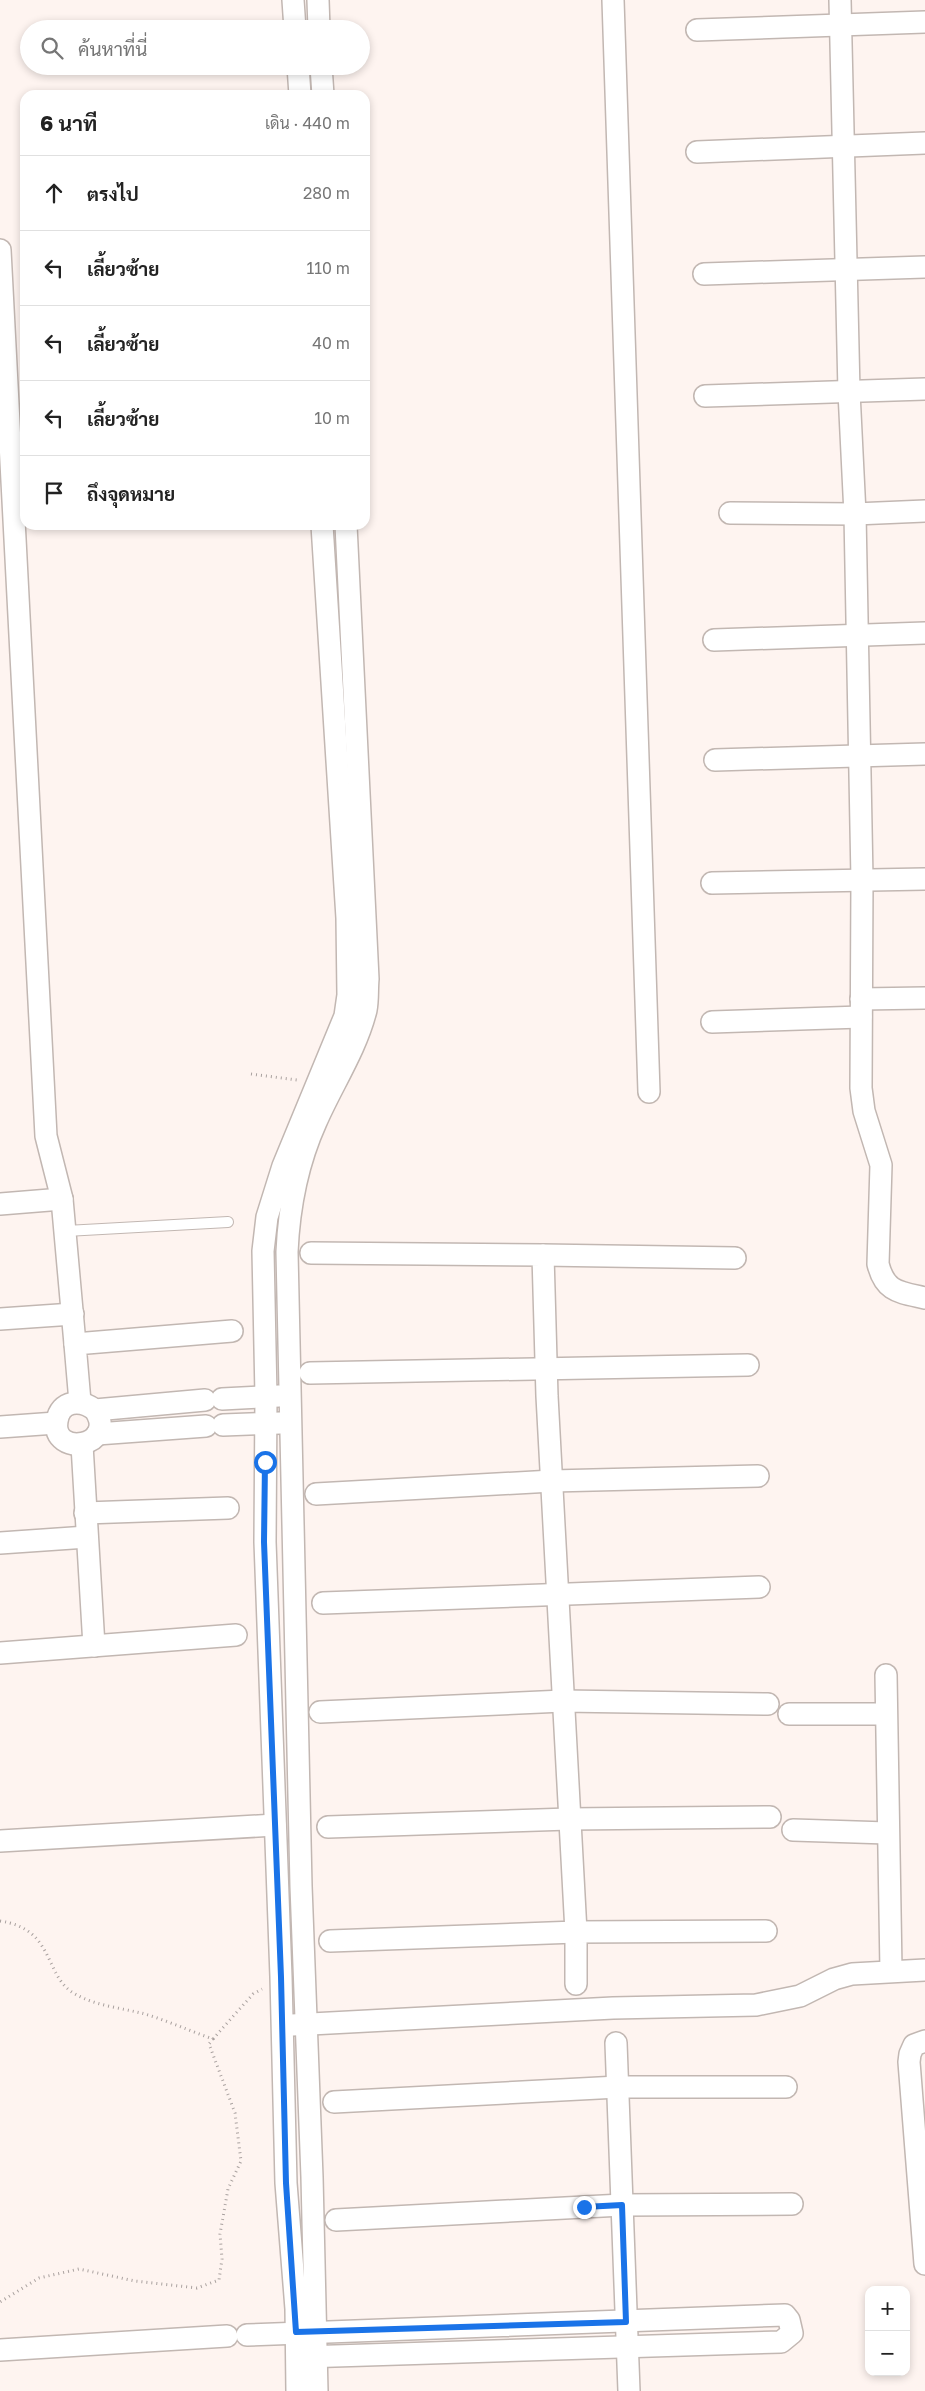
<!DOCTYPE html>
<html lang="th">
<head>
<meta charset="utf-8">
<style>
  body { margin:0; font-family:"Golos Text",Sarabun,sans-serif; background:#f2f2f2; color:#222 }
  .controls { position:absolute; right:15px; bottom:15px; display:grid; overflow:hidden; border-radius:10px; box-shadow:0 2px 8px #0003 }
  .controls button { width:45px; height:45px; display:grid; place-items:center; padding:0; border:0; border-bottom:1px solid #e0e0e0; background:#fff; color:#222; font:25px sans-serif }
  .stop { position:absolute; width:15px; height:15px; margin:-11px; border:4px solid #1a73e8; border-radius:50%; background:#fff }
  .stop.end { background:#1a73e8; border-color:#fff; box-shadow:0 1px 5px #0008 }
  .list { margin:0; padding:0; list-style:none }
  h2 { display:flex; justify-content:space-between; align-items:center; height:65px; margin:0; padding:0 20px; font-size:21px }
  h2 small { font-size:16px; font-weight:400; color:#767676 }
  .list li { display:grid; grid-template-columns:32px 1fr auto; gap:15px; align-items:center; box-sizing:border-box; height:75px; padding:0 20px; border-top:1px solid #e0e0e0 }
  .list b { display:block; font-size:19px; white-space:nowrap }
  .list em { font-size:16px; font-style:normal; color:#767676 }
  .icon { flex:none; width:28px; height:28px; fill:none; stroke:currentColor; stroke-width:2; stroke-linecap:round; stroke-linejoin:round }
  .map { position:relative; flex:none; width:925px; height:2391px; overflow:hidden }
  .search { position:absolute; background:#fff; box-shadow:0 2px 8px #0003; left:20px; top:20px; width:350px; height:55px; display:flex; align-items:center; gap:12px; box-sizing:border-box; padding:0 18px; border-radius:28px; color:#767676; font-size:19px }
  .panel { position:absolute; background:#fff; box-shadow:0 2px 8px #0003; left:20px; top:90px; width:350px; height:440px; border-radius:15px }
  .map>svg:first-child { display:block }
</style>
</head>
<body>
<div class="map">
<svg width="925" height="2391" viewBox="0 0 925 2391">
  <rect width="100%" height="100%" fill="#fef4f0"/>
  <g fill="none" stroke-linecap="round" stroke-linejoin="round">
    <!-- lane casing -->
    <g stroke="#c2b7b2" stroke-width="12">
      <path id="lane" d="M66 1231 228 1222"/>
    </g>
    <!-- street casing -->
    <g stroke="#c2b7b2" stroke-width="24">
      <g id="street">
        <path d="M293 0 295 29"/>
        <path d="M318 0 319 29"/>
        <path d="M613 0 649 1092"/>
        <path d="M840 0 849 392 855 514 862 879 861 1088 864 1111 881 1165 878 1264C885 1292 899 1292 925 1298"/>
        <path d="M697 30 925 22"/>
        <path d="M298 66 300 95"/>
        <path d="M321 66 323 95"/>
        <path d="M697 152 925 143"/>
        <path d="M0 250 46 1136 62 1199 75 1344"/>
        <path d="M704 274 925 267"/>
        <path d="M705 396 925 389"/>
        <path d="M730 513 855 514 925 511"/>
        <path d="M714 640 925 633"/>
        <path d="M715 760 925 754"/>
        <path d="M712 883 925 879"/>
        <path d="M861 999 925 998"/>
        <path d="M712 1022 861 1017"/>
        <path d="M0 1204 62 1199"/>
        <path d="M311 1253 543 1255 547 1396 576 1932 330 1941"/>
        <path d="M543 1255 735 1258"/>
        <path d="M0 1319 73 1314"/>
        <path d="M310 1373 748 1365"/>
        <path d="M222 1399 279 1396"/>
        <path d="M80 1402 75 1344 232 1331"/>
        <path d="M95 1410C119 1447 51 1458 57 1421 60 1400 81 1399 95 1410L205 1400"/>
        <path d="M223 1425 280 1423"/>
        <path d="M0 1427 56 1423"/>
        <path d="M97 1434 206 1426"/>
        <path d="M82 1445 94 1646"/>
        <path d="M316 1494 552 1481 758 1476"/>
        <path d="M85 1513 228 1508"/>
        <path d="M0 1543 87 1537"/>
        <path d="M323 1603 759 1587"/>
        <path d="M0 1653 236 1635"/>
        <path d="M886 1675 891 1970"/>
        <path d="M320 1712 563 1701 768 1704"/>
        <path d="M789 1714H885"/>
        <path d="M328 1827 569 1819 770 1817"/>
        <path d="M793 1830 887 1833"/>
        <path d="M0 1841 275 1825"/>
        <path d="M576 1984V1932L766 1931"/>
        <path d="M292 2025 613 2008 756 2005 800 1996 834 1979 852 1974 925 1970"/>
        <path d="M925 2041 914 2045 910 2054 909 2062 925 2264"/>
        <path d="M616 2043 629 2391"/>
        <path d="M334 2102 618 2087H786"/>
        <path d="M336 2220 622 2205 792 2204"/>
        <path d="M247 2335 785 2315 789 2320 792 2333 781 2342 303 2357"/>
        <path d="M0 2350 227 2336"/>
        <path d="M297 2391 296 2309 286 2183 281 1977 265 1542 266 1396 263 1251 267 1217 283 1166 345 1016 348 995 347 918 322 525"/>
        <path d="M317 2391 312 2177 301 1886 287 1252C289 1206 297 1164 316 1122 332 1085 356 1050 366 1010 368 1000 367 989 368 979L346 525"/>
      </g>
    </g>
    <!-- path -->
    <g stroke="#a9a19f" stroke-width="3" stroke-dasharray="1 4" stroke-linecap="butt">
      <path d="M251 1074 297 1080"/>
      <path d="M0 1921C56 1929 43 1976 75 1994 96 2006 122 2008 145 2014 168 2021 190 2031 213 2039L209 2044 235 2113 241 2161 228 2189 220 2234 222 2259 219 2280 197 2288 135 2281 79 2269 39 2278 0 2302"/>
      <path d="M213 2039 253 1994 262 1989"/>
    </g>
    <!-- lane -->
    <use href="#lane" stroke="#fff" stroke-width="10"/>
    <!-- street -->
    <use href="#street" stroke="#fff" stroke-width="21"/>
  </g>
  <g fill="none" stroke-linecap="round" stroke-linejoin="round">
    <!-- route -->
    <path stroke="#1a73e8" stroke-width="6" d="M265 1462 264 1542 281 1977 286 2183 296 2332 626 2322 622 2205 584 2207"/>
  </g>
</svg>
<div class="controls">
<button>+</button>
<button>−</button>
</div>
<div class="stop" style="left:265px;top:1462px"></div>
<div class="stop end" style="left:584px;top:2207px"></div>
<div class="search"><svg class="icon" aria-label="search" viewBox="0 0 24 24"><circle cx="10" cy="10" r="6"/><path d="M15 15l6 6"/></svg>ค้นหาที่นี่</div>
<section class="panel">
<h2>6 นาที<small>เดิน · 440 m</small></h2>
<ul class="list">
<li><svg class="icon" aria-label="ahead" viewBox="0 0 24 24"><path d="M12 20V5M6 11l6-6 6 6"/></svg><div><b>ตรงไป</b></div><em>280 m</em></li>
<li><svg class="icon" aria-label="left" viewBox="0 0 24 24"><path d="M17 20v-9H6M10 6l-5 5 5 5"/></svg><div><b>เลี้ยวซ้าย</b></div><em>110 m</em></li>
<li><svg class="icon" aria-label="left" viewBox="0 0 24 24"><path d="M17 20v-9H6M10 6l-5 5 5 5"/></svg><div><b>เลี้ยวซ้าย</b></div><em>40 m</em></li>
<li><svg class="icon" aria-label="left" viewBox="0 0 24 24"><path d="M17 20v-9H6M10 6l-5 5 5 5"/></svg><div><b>เลี้ยวซ้าย</b></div><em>10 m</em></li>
<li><svg class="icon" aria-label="arrive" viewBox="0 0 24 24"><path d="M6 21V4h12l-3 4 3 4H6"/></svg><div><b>ถึงจุดหมาย</b></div></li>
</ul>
</section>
</div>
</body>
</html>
